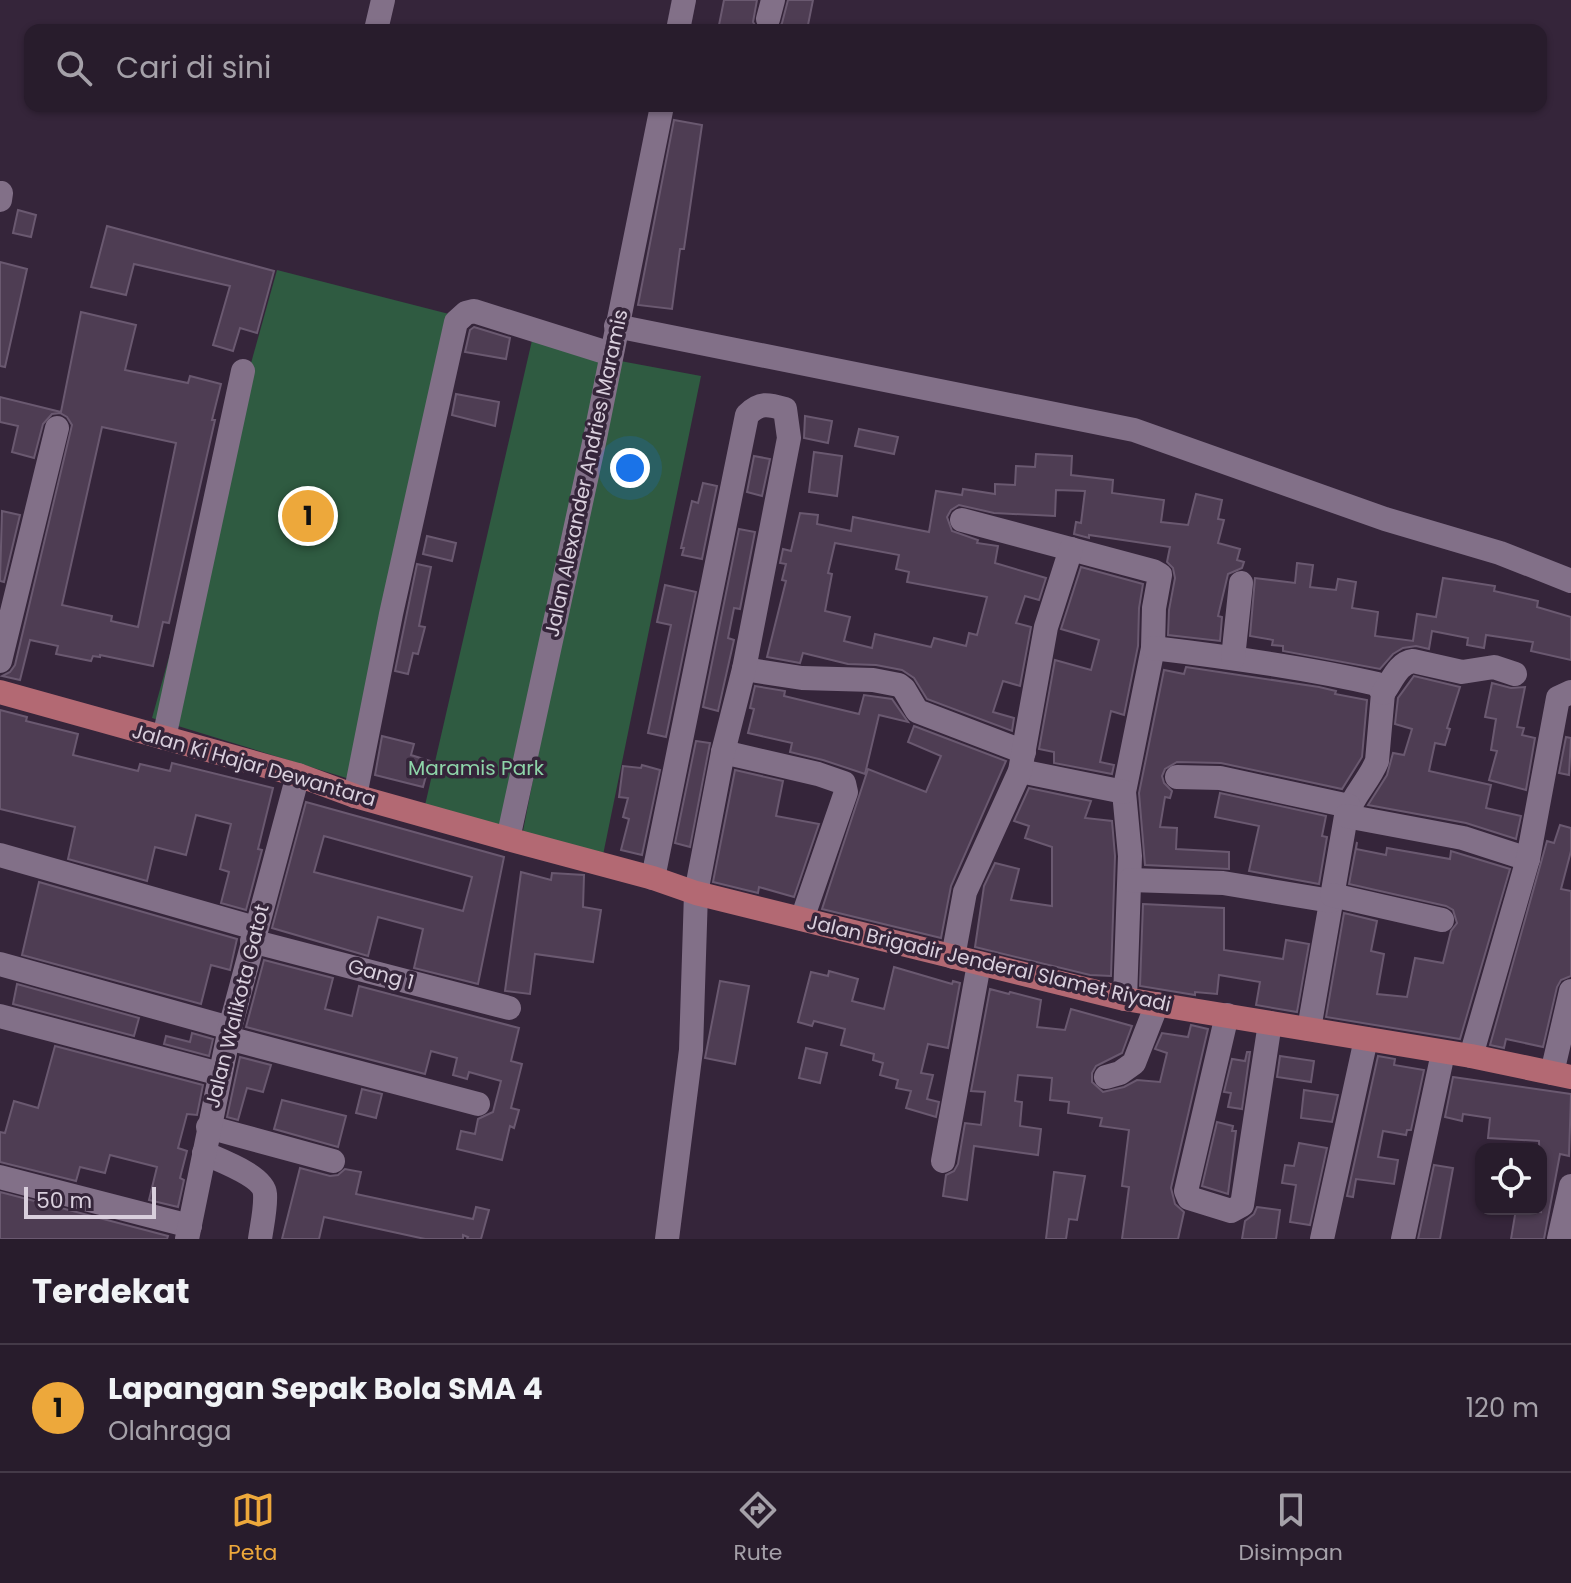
<!DOCTYPE html>
<html lang="id">
<head>
<meta charset="utf-8">
<style>
  body { margin:0; font-family:Poppins,sans-serif; background:#302534; color:#f1f3f6 }
  .controls { position:absolute; right:24px; bottom:24px; display:grid; overflow:hidden; border-radius:16px; box-shadow:0 2px 6px #0004 }
  .controls button { width:72px; height:72px; display:grid; place-items:center; padding:0; border:0; border-bottom:2px solid #443a48; background:#281c2c; color:#f1f3f6; font:40px sans-serif }
  .scale { position:absolute; left:24px; bottom:20px; width:132px; box-sizing:border-box; padding-left:8px; border:4px solid #d9cfdd; border-top:0; font-size:22px; line-height:28px; white-space:nowrap; color:#d9cfdd; -webkit-text-stroke:6px #35253a; paint-order:stroke }
  .you { position:absolute; left:630px; top:468px; width:28px; height:28px; margin:-20px; border:6px solid #fff; border-radius:50%; background:#1a73e8; box-shadow:0 0 0 12px #1a73e833 }
  .badge { display:grid; place-items:center; width:52px; height:52px; border-radius:50%; background:#eda83b; color:#111; font-size:26px; font-weight:700 }
  .pin { position:absolute; translate:-50% -50%; border:4px solid #fff; box-shadow:0 2px 8px #0006 }
  .list { margin:0; padding:0; list-style:none }
  h2 { display:flex; justify-content:space-between; align-items:center; height:104px; margin:0; padding:0 32px; font-size:34px }
  h2 small { font-size:26px; font-weight:400; color:#a5a1a9 }
  .list li { display:grid; grid-template-columns:52px 1fr auto; gap:24px; align-items:center; box-sizing:border-box; height:128px; padding:0 32px; border-top:2px solid #443a48 }
  .list b { display:block; font-size:30px; white-space:nowrap }
  .list p { margin:0; font-size:26px; white-space:nowrap; color:#a5a1a9 }
  .list em { font-size:26px; font-style:normal; color:#a5a1a9 }
  .icon { flex:none; width:44px; height:44px; fill:none; stroke:currentColor; stroke-width:2; stroke-linecap:round; stroke-linejoin:round }
  .map { position:relative; flex:none; width:1571px; height:1239px; overflow:hidden }
  .search { position:absolute; background:#281c2c; box-shadow:0 2px 6px #0004; left:24px; right:24px; top:24px; height:88px; display:flex; align-items:center; gap:20px; box-sizing:border-box; padding:0 28px; border-radius:16px; color:#a5a1a9; font-size:30px }
  .sheet { height:232px; background:#281c2c }
  nav { display:flex; justify-content:space-around; align-items:center; box-sizing:border-box; height:112px; border-top:2px solid #443a48; background:#281c2c; font-size:22px; color:#a5a1a9 }
  nav a { display:grid; justify-items:center; gap:4px }
  nav .on { color:#eda83b }
  .map>svg:first-child { display:block }
</style>
</head>
<body>
<div class="map">
<svg width="1571" height="1239" viewBox="0 0 1571 1239">
  <rect width="100%" height="100%" fill="#35253a"/>
  <!-- green -->
  <g fill="#2f5b41">
    <path d="M277 270 449 314 356 781 152 718Z"/>
    <path d="M533 336 604 354 503 835 423 814Z"/>
    <path d="M615 360 701 376 603 855 522 836Z"/>
  </g>
  <!-- building -->
  <g fill="#4e3d53" stroke="#6a5970" stroke-width="2" fill-rule="evenodd">
    <path d="M724 0H757L753 22 758 30H718Z"/>
    <path d="M788 0H813L807 30H778L782 23Z"/>
    <path d="M674 120 702 125 684 249H680L672 309 638 305Z"/>
    <path d="M18 210 36 215 31 237 13 233Z"/>
    <path d="M107 226 274 271 257 333 240 328 233 351 213 345 230 286 134 264 126 295 91 287Z"/>
    <path d="M0 262 27 269 5 367 0 366Z"/>
    <path d="M81 312 136 325 125 370 188 383 190 376 221 384 212 420H215L169 623 163 622 153 666 100 655V657L93 656 91 661 56 654 58 646 30 640 20 680 2 676 10 672 15 665 72 425 67 417 60 413 52 414 43 424 34 458 12 452 18 426 0 422V397L61 412ZM102 427 176 443 138 627 111 621 112 616 62 605Z"/>
    <path d="M474 327 510 338 506 359 465 352 470 330Z"/>
    <path d="M456 394 499 402 495 426 452 415Z"/>
    <path d="M805 416 832 421 828 443 804 438Z"/>
    <path d="M859 429 898 437 894 454 855 446Z"/>
    <path d="M814 452 842 456 837 496 809 492Z"/>
    <path d="M1036 454 1072 456 1071 475 1113 480 1112 493 1164 500 1161 522 1188 525 1196 494 1222 500 1218 519 1224 520 1218 543 1240 549 1237 560 1244 562 1242 568 1228 574 1218 616 1222 617 1220 641 1168 635 1169 610 1175 578 1173 568 1167 562 1170 547 1089 535V538L1074 534 1076 522 1081 523 1085 491 1056 490 1055 516 994 513 959 505 951 510 947 517 952 531 978 540 977 543 998 546 995 563 1046 578 1039 600 1025 596 1016 623 1031 627 1020 686 1003 681 993 712 1014 718 1012 731 927 699 914 678 902 670 876 665 848 664 803 653 800 663 767 657 786 581 782 580 786 564 780 563 783 549 791 551 800 513 818 515 817 524 851 531 853 517 929 532 936 491 962 495 963 489 995 494V484L1015 485 1016 466 1035 467ZM835 543 899 555 896 569 909 572 907 582 987 597 977 635 969 633 966 646 934 638 931 647 875 634 872 648 844 641 850 617 825 611 832 574 828 573Z"/>
    <path d="M754 456 770 459 762 496 747 492Z"/>
    <path d="M703 483 717 486 702 559 682 555 684 548H681L692 501 698 503Z"/>
    <path d="M2 511 20 515 4 582 0 581Z"/>
    <path d="M739 529 755 532 740 609 734 608 728 638 734 640 718 711 703 707Z"/>
    <path d="M427 536 456 543 452 561 423 554Z"/>
    <path d="M1297 563 1313 565 1310 587 1336 590 1338 579 1356 582 1352 608 1378 612 1375 636 1413 641 1417 614 1436 617 1443 578 1495 586 1494 591 1538 601 1537 607 1571 617V660L1531 651 1533 642 1486 635 1484 648 1467 645 1468 638 1432 631 1429 649 1416 646 1403 648 1393 654 1380 669 1283 651V646L1272 645 1273 640 1250 636 1255 578 1295 583Z"/>
    <path d="M417 564 431 567 419 626 425 627 418 654 413 653 408 674 395 671Z"/>
    <path d="M1081 567 1143 584 1139 608 1138 646 1124 715 1111 711 1100 762 1114 765 1112 774 1054 763V752L1039 749 1055 660 1091 670 1099 640 1061 629Z"/>
    <path d="M665 585 696 592 666 737 648 733 671 625 657 622Z"/>
    <path d="M1186 667 1319 687 1336 691 1335 694 1367 700 1362 757 1342 789 1221 763 1177 762 1165 769 1162 776 1164 783 1172 791 1170 798 1165 797 1160 827 1177 828 1176 849 1229 852V869L1145 865 1139 793 1164 670 1184 674Z"/>
    <path d="M1414 676 1460 687 1447 728 1450 729 1445 745 1435 743 1429 771 1491 785 1486 808 1521 816 1516 839 1466 823 1368 805 1387 775 1393 753 1404 755 1412 729 1395 724 1398 698Z"/>
    <path d="M1492 683 1511 688 1525 687 1517 727 1524 728 1522 735 1535 738 1526 790 1489 780 1497 751 1491 750 1496 719 1485 717Z"/>
    <path d="M755 686 785 691 784 696 859 714 864 695 892 699 908 722 879 715 865 774 823 760 790 752 792 743 748 733 754 709 750 708Z"/>
    <path d="M0 710 27 717 26 721 78 734 73 755 138 771 140 764 170 771 172 763 273 788 258 849 262 850 246 910 221 903 229 872 220 869 231 824 196 815 186 855 155 847 147 881 68 859 75 827 0 809Z"/>
    <path d="M914 726 1006 761 951 886 941 938 822 909 868 769 926 792 941 756 908 742Z"/>
    <path d="M382 736 414 744 411 755 430 761 423 787 375 775Z"/>
    <path d="M1566 737 1571 738 1569 775 1559 773Z"/>
    <path d="M696 741 710 743 690 847 675 843Z"/>
    <path d="M642 765 660 770 642 855 621 850 629 819 623 817 628 798 619 797 623 766 641 768Z"/>
    <path d="M735 770 783 781 776 816 819 824 794 897 759 887 758 893 713 882Z"/>
    <path d="M1029 788 1091 801 1085 818 1112 821 1115 856 1111 976 1090 975 975 947 984 886 995 863 1019 869 1011 900 1052 906V847L1025 838 1029 826 1014 821Z"/>
    <path d="M1220 793 1326 816 1322 836 1327 837 1319 884 1249 871 1259 826 1215 817Z"/>
    <path d="M306 802 504 857 478 984 414 968 423 929 378 917 368 956 272 928ZM324 836 472 877 463 911 314 872Z"/>
    <path d="M1560 825 1571 828V851L1561 889 1571 891V976L1561 980 1557 987 1543 1047 1506 1039 1504 1048 1490 1045 1547 841 1554 843Z"/>
    <path d="M1357 842 1356 849 1386 855 1387 848 1450 859 1451 851 1510 869 1460 1039 1326 1017 1344 913 1377 921 1371 951 1384 954 1377 994 1407 997 1415 958 1443 963 1451 931 1457 923 1453 910 1446 906 1349 884Z"/>
    <path d="M521 872 551 880 552 873 584 875 583 907 601 910 593 962 535 954 530 994 505 991Z"/>
    <path d="M39 882 237 939 230 970 211 965 201 1004 22 955Z"/>
    <path d="M1143 904 1224 908V950L1283 959 1286 940 1309 944 1297 1012 1256 1005 1260 982 1219 975 1217 994 1195 992V995L1140 986Z"/>
    <path d="M264 960 333 978 325 1009 352 1016 359 986 519 1028 511 1061 522 1064 511 1108 519 1110 514 1128 510 1126 502 1160 457 1149 461 1131 475 1134 478 1119 493 1112 501 1081 469 1072 467 1079 453 1075 457 1058 431 1051 425 1074 246 1027Z"/>
    <path d="M894 967 952 984 953 981 960 983 948 1048 928 1044 921 1073 933 1075 927 1099 939 1102 936 1117 906 1108 911 1091 896 1088 898 1080 880 1075 883 1063 873 1060 874 1054 841 1045 845 1029 814 1021 812 1026 798 1022 811 972 828 976 829 971 858 979 852 1001 884 1009Z"/>
    <path d="M720 981 749 986 735 1064 705 1058Z"/>
    <path d="M17 984 139 1018 134 1036 13 1004Z"/>
    <path d="M990 989 1009 994 1010 992 1041 1000 1037 1027 1065 1030 1071 1009 1132 1026 1122 1053 1096 1066 1092 1073V1082L1103 1092 1124 1087 1137 1080 1160 1082 1167 1053 1155 1049 1162 1033 1188 1037 1191 1025 1208 1029 1171 1188 1175 1204 1184 1212 1178 1239H1122L1129 1187 1122 1186 1129 1130 1100 1126 1102 1118 1068 1113 1069 1102 1050 1100 1052 1078 1018 1075 1015 1101 1022 1102 1020 1126 1041 1129 1038 1155 974 1146 967 1200 943 1196 946 1175 954 1171 958 1164 965 1123 981 1125 985 1092 971 1091Z"/>
    <path d="M192 1033 213 1039 209 1056 164 1044 166 1036 190 1042Z"/>
    <path d="M55 1046 203 1085 197 1115 187 1114 178 1148 187 1151 180 1178 184 1180 178 1207 149 1200 157 1167 110 1155 105 1173 80 1167 76 1181 0 1162V1132L5 1133 14 1101 38 1108Z"/>
    <path d="M806 1048 827 1053 820 1083 799 1078Z"/>
    <path d="M1247 1052H1250L1242 1109 1228 1107 1231 1093 1224 1092 1232 1059 1245 1061Z"/>
    <path d="M1280 1056 1314 1061 1311 1082 1277 1077Z"/>
    <path d="M1378 1056 1395 1059 1394 1065 1424 1070 1411 1130H1407L1406 1135 1383 1131 1378 1157 1398 1160 1394 1184 1356 1179 1353 1197 1347 1196Z"/>
    <path d="M240 1057 271 1065 263 1092 247 1088 238 1120 227 1117Z"/>
    <path d="M1453 1077 1571 1094 1569 1156 1560 1154 1544 1239H1511L1516 1209 1541 1212 1539 1141 1488 1138 1490 1118 1463 1114 1462 1121 1445 1117Z"/>
    <path d="M362 1089 382 1094 376 1118 356 1113Z"/>
    <path d="M1304 1090 1338 1095 1332 1122 1301 1118Z"/>
    <path d="M282 1100 346 1116 338 1147 274 1129Z"/>
    <path d="M1217 1122 1233 1126 1232 1131H1236L1228 1194 1202 1186Z"/>
    <path d="M1299 1143 1327 1148 1310 1225 1290 1222 1296 1185 1282 1183 1285 1165 1294 1166Z"/>
    <path d="M1434 1165 1453 1168 1440 1239H1418Z"/>
    <path d="M300 1168 330 1176 338 1175 345 1169 361 1172 356 1194 473 1219 476 1207 489 1210 481 1239H467L468 1237 463 1235V1239H425L324 1217 319 1239H282Z"/>
    <path d="M1054 1172 1085 1176 1077 1220 1069 1219 1066 1239H1046Z"/>
    <path d="M0 1192 168 1236 167 1239H0Z"/>
    <path d="M1257 1207 1280 1210 1276 1239H1242L1245 1221 1254 1214Z"/>
  </g>
  <g fill="none" stroke-linecap="round" stroke-linejoin="round">
    <!-- minor -->
    <g stroke="#827088" stroke-width="24">
      <path d="M768 19 773 0"/>
      <path d="M376 30 383 0"/>
      <path d="M678 30 684 0"/>
      <path d="M0 200 1 193"/>
      <path d="M616 326 1134 430 1385 519 1500 553 1571 581"/>
      <path d="M962 520 1153 571 1160 575 1154 608 1153 648 1124 792 1130 856 1125 999"/>
      <path d="M1153 648C1229 657 1303 667 1377 684L1383 693 1377 761C1369 781 1353 795 1346 816L1309 1029"/>
      <path d="M1233 658 1241 583"/>
      <path d="M0 661 57 428"/>
      <path d="M744 669 802 678 873 680 899 685 904 689 917 711 1024 752"/>
      <path d="M1383 693C1392 681 1398 663 1413 661L1462 672 1494 667 1515 674"/>
      <path d="M164 738 243 371"/>
      <path d="M723 752 818 774 844 783 846 792 802 919"/>
      <path d="M1020 771 1124 792"/>
      <path d="M1177 777 1220 778 1349 806"/>
      <path d="M355 796 391 614 456 322 466 313 474 311 611 354"/>
      <path d="M1346 816 1463 838 1528 859"/>
      <path d="M508 839 595 438 662 106"/>
      <path d="M0 855 255 928"/>
      <path d="M653 878 747 415C760 402 768 404 785 409L789 438 744 669 723 752 696 893 691 1050 667 1239"/>
      <path d="M1130 880 1223 883 1331 901"/>
      <path d="M1332 895 1442 920"/>
      <path d="M252 941 509 1008"/>
      <path d="M953 957 965 892 1020 771 1046 627 1071 549"/>
      <path d="M0 964 230 1028"/>
      <path d="M1227 1015 1186 1191 1189 1198 1231 1211 1242 1205 1270 1023"/>
      <path d="M0 1016 220 1074"/>
      <path d="M228 1038 478 1104"/>
      <path d="M1471 1056 1528 859 1558 698 1571 692"/>
      <path d="M1552 1073 1571 991"/>
      <path d="M1106 1077 1120 1073 1134 1063 1157 1004"/>
      <path d="M208 1127 333 1161"/>
      <path d="M204 1153C219 1160 264 1176 265 1194 266 1208 262 1225 260 1239"/>
      <path d="M943 1161 979 964"/>
      <path d="M0 1177 190 1226"/>
      <path d="M187 1239 230 1028 298 775"/>
      <path d="M1322 1239 1366 1039"/>
      <path d="M1403 1239 1443 1053"/>
      <path d="M1559 1239 1571 1186"/>
    </g>
    <!-- major -->
    <path stroke="#b36973" stroke-width="24" d="M0 692 298 775 355 796 508 839 653 878 696 893 1125 999 1471 1056 1571 1077"/>
  </g>
  <g text-anchor="middle" stroke-width="7" stroke-linejoin="round" paint-order="stroke">
    <!-- street labels -->
    <g font-size="20" fill="#d9cfdd" stroke="#35253a">
      <text transform="translate(586 473) rotate(-78)" y="7">Jalan Alexander Andries Maramis</text>
      <text transform="translate(254 765) rotate(16)" y="7">Jalan Ki Hajar Dewantara</text>
      <text transform="translate(989 963) rotate(13)" y="7">Jalan Brigadir Jenderal Slamet Riyadi</text>
      <text transform="translate(381 974) rotate(15)" y="7">Gang 1</text>
      <text transform="translate(237 1006) rotate(-76)" y="7">Jalan Walikota Gatot</text>
    </g>
    <!-- park labels -->
    <g font-size="20" fill="#8ed5a9" stroke="#35253a">
      <text x="476" y="775">Maramis Park</text>
    </g>
  </g>
</svg>
<div class="controls">
<button><svg class="icon" aria-label="locate" viewBox="0 0 24 24"><circle cx="12" cy="12" r="6"/><path d="M12 2v4M12 18v4M2 12h4M18 12h4"/></svg></button>
</div>
<div class="scale">50 m</div>
<div class="you"></div>
<div class="pin badge" style="left:308px;top:516px">1</div>
<div class="search"><svg class="icon" aria-label="search" viewBox="0 0 24 24"><circle cx="10" cy="10" r="6"/><path d="M15 15l6 6"/></svg>Cari di sini</div>
</div>
<section class="sheet">
<h2>Terdekat<small></small></h2>
<ul class="list">
<li><span class="badge">1</span><div><b>Lapangan Sepak Bola SMA 4</b><p>Olahraga</p></div><em>120 m</em></li>
</ul>
</section>
<nav>
<a class="on"><svg class="icon" aria-label="map" viewBox="0 0 24 24"><path d="M3 6l6-2 6 2 6-2v14l-6 2-6-2-6 2zM9 4v14M15 6v14"/></svg>Peta</a>
<a><svg class="icon" aria-label="directions" viewBox="0 0 24 24"><path d="M12 3l9 9-9 9-9-9zM9 14v-3h6M13 9l2 2-2 2"/></svg>Rute</a>
<a><svg class="icon" aria-label="saved" viewBox="0 0 24 24"><path d="M7 4h10v16l-5-4-5 4z"/></svg>Disimpan</a>
</nav>
</body>
</html>
